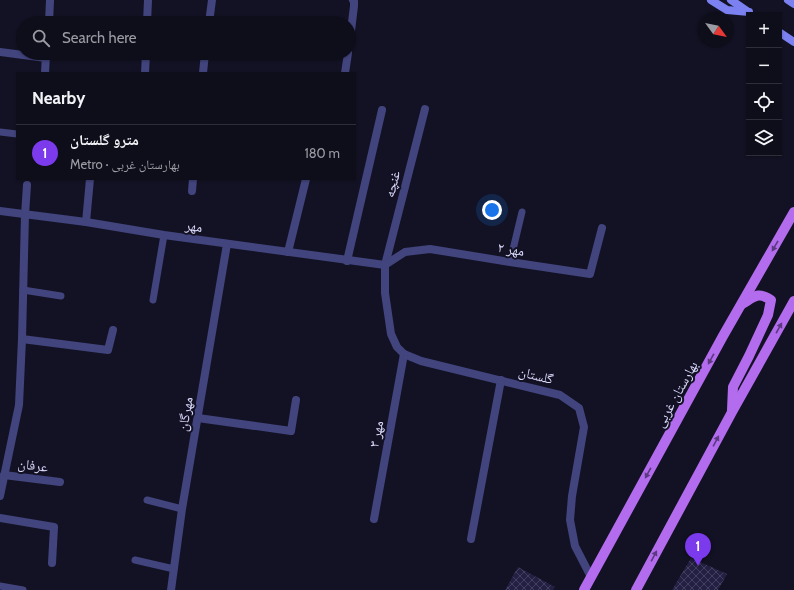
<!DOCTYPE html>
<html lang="en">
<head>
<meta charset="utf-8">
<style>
  body { margin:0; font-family:Cabin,"Noto Naskh Arabic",sans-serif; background:#171724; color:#f1f3f6 }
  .controls { position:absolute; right:12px; top:12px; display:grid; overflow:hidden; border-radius:0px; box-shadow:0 1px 3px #0004 }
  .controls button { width:36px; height:36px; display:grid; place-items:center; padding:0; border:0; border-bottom:1px solid #2e2e3a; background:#0e0e1b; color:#f1f3f6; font:20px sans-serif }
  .compass { position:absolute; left:698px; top:12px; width:36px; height:36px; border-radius:50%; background:#0e0e1b; box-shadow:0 1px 3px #0004; rotate:123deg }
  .you { position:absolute; left:492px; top:210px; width:14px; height:14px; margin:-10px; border:3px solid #fff; border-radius:50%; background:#1a73e8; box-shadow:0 0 0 6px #1a73e833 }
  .badge { display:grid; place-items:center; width:26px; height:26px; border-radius:50%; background:#7c3aed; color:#fff; font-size:13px; font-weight:700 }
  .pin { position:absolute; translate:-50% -33px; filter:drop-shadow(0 1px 2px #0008) }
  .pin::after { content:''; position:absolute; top:21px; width:14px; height:12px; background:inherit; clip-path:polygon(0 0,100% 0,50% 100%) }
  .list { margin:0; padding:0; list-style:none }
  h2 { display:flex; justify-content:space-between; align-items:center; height:52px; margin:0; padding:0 16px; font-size:17px }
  h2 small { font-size:13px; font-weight:400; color:#9b9ca3 }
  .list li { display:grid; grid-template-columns:26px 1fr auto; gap:12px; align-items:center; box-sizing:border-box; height:56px; padding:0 16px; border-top:1px solid #2e2e3a }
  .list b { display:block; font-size:15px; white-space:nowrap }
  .list p { margin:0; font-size:13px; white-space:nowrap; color:#9b9ca3 }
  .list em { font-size:13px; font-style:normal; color:#9b9ca3 }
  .icon { flex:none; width:22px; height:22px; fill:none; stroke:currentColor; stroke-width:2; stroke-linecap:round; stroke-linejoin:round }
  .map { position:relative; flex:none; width:794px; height:590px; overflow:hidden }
  .search { position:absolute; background:#0e0e1b; box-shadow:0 1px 3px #0004; left:16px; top:16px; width:340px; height:44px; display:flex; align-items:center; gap:10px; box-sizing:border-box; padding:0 14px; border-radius:22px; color:#9b9ca3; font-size:15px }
  .panel { position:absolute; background:#0e0e1b; box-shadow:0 1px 3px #0004; left:16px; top:72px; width:340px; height:108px; border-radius:0px }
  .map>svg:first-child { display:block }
</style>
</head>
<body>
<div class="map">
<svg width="794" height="590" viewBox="0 0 794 590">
  <defs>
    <pattern id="building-cross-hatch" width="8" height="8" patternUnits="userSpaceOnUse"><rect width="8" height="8" fill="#242043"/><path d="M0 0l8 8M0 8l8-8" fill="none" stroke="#43405f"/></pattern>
  </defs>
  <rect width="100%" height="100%" fill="#131224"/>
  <!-- building -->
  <g fill="url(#building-cross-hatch)">
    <path d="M691 558 727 574 718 590H672Z"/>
    <path d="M518 567 555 587 553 590H505Z"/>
  </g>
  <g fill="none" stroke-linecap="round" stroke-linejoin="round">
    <!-- lane -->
    <g stroke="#42447e" stroke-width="7">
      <path d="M0 132 17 134"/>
      <path d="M510 262 522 212"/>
      <path d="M23 290 61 296"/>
      <path d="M153 300 164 235"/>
      <path d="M147 500 182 509"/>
      <path d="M135 560 174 569"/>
      <path d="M0 586 23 590"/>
    </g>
    <!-- street -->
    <g stroke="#42447e" stroke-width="8">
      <path d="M49 23 50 0"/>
      <path d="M147 23 148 0"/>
      <path d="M209 23 212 0"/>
      <path d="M349 47 354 6V1L353 0"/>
      <path d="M0 52 46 58"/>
      <path d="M45 73 46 54"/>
      <path d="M145 73 146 53"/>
      <path d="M203 73 205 53"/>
      <path d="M345 73 348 53"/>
      <path d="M425 109 385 265V293L391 334 397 347 404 354 421 361 560 395 579 408 584 427 572 496 570 520 575 546 591 577"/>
      <path d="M192 191 193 179"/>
      <path d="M0 211 86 222 164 235 385 265"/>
      <path d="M86 222 90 179"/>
      <path d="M288 252 306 179"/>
      <path d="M347 261 382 110"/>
      <path d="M385 265 405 252 430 249 510 262 590 274 602 228"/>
      <path d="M22 339 108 350 113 330"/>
      <path d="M198 418 291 431 296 400"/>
      <path d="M4 475 60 482"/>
      <path d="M0 496 19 405 22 339 25 215 27 185"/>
      <path d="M0 518 54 527 52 563"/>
      <path d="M374 519 404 354"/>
      <path d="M471 539 501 380"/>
      <path d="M171 590 182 509 227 244"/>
    </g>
    <!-- secondary -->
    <g stroke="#7b81f0" stroke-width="8">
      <path d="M711 0 727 10 749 12"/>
      <path d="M731 0 747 11"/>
      <path d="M788 0 794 4"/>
      <path d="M779 32 794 42"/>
    </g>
    <!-- primary -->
    <g stroke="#b46cee" stroke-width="10">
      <path d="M732 410 733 387 749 356 768 315 771 300C758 291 754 297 742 304"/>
      <path d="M584 590 723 336 794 212"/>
      <path d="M636 590 732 412 794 301"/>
    </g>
  </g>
  <!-- one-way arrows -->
  <defs><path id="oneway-solid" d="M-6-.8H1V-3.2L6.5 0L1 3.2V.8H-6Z"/></defs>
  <g fill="#5b3a7f">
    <use href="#oneway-solid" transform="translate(775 246) rotate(120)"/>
    <use href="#oneway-solid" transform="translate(779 328) rotate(-61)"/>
    <use href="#oneway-solid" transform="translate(711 359) rotate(119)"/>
    <use href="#oneway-solid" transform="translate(716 441) rotate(-62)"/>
    <use href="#oneway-solid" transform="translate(648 473) rotate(119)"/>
    <use href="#oneway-solid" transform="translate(654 556) rotate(-62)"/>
  </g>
  <g text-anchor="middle" stroke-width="4" stroke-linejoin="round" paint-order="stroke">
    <!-- street labels -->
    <g font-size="14" fill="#dad9fb" stroke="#131224">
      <text transform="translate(392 184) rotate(-76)" y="5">غنچه</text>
      <text transform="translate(194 226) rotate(8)" y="5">مهر</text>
      <text transform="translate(511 249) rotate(9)" y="5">مهر ۲</text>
      <text transform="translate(536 375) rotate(14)" y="5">گلستان</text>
      <text transform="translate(676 394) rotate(-61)" y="5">بهارستان غربی</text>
      <text transform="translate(185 414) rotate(-80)" y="5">مهرگان</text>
      <text transform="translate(376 434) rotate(-79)" y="5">مهر ۳</text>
      <text transform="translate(33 465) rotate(7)" y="5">عرفان</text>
    </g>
  </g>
</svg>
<div class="controls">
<button>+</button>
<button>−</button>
<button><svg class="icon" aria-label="locate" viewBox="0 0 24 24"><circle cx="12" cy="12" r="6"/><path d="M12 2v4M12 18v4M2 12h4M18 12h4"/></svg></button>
<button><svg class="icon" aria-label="layers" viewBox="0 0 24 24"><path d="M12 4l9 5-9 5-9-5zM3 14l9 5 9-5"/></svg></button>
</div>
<svg class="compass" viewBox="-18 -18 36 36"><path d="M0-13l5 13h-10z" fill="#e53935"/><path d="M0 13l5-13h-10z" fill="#9b9ca3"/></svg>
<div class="you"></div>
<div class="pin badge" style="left:698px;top:566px">1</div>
<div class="search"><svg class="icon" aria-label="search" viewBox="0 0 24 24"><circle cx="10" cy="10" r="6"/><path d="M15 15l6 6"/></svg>Search here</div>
<section class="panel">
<h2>Nearby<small></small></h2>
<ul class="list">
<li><span class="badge">1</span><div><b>مترو گلستان</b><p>Metro · بهارستان غربی</p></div><em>180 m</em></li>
</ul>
</section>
</div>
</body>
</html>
